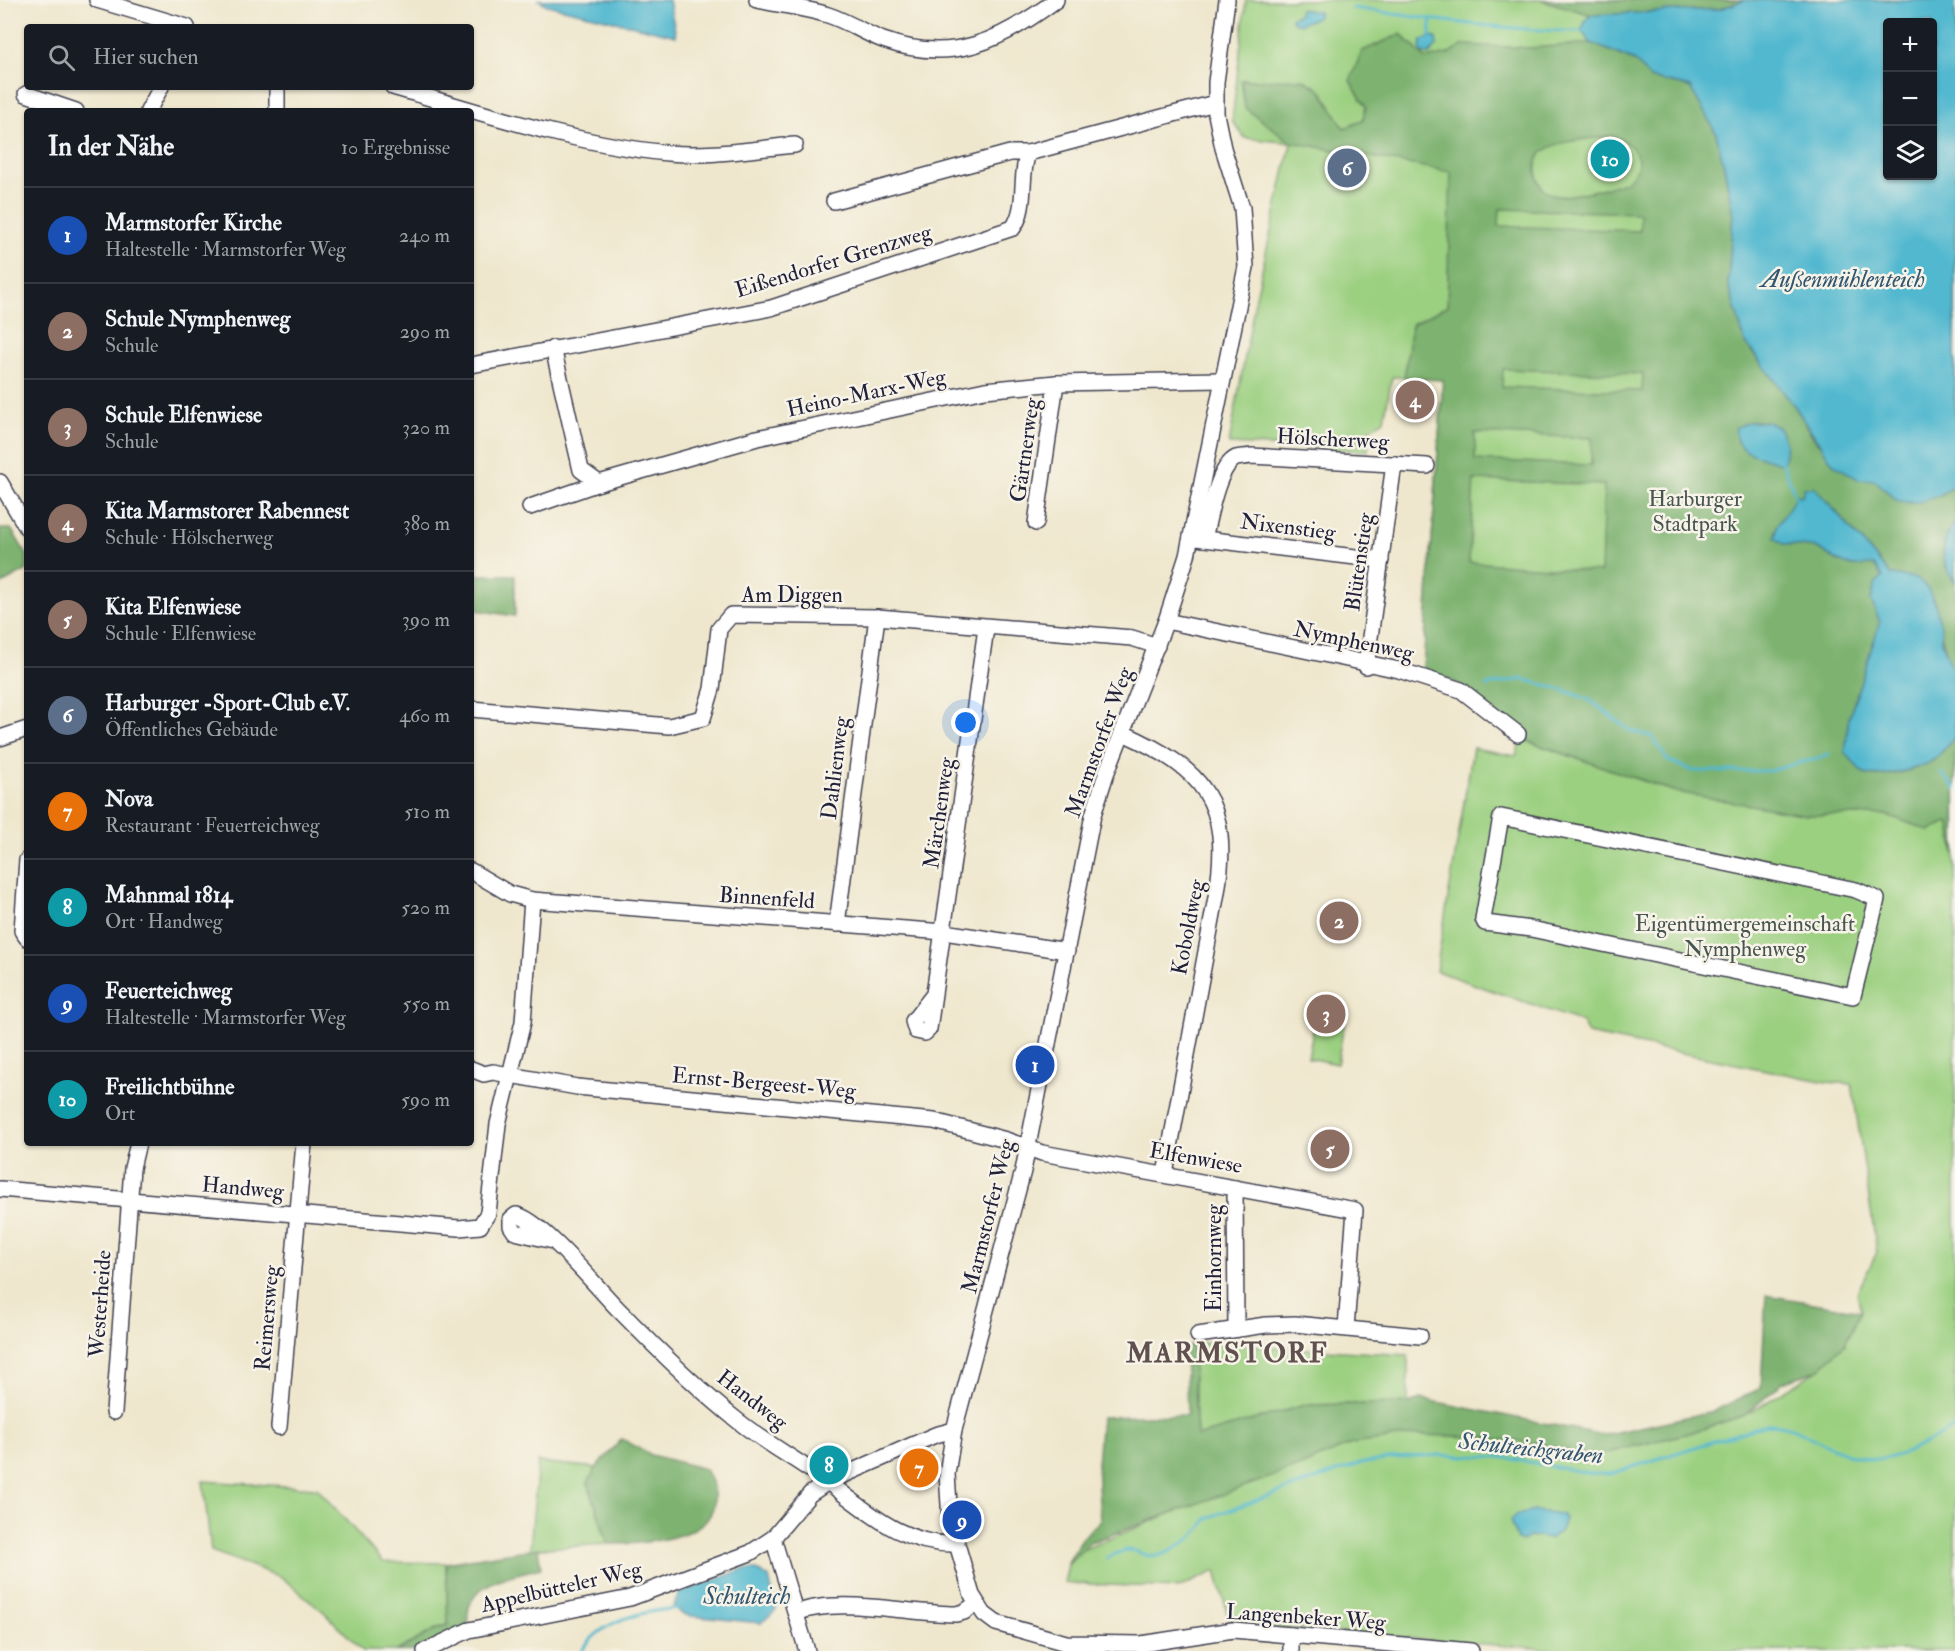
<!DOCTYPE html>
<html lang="de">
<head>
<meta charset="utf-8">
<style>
  body { margin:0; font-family:"IM FELL Double Pica",serif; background:#20242c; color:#f1f3f6 }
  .controls { position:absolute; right:18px; top:18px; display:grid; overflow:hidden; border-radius:6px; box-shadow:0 2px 4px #0004 }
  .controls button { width:54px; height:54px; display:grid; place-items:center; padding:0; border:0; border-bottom:2px solid #363941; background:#171b24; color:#f1f3f6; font:30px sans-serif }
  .you { position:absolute; left:966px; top:723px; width:21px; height:21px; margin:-15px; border:4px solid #fff; border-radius:50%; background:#1a73e8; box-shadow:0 0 0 9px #1a73e833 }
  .badge { display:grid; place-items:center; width:39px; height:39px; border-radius:50%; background:#d690ce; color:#fff; font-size:20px; font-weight:700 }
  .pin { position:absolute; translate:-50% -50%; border:3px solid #fff; box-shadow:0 2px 6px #0006 }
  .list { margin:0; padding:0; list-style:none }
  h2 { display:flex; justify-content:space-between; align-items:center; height:78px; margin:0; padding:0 24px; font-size:26px }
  h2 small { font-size:20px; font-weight:400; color:#9ea1a6 }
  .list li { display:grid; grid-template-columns:39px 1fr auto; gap:18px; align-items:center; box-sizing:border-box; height:96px; padding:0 24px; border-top:2px solid #363941 }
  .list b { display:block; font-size:22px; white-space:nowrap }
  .list p { margin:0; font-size:20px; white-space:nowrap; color:#9ea1a6 }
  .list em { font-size:20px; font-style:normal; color:#9ea1a6 }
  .icon { flex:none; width:33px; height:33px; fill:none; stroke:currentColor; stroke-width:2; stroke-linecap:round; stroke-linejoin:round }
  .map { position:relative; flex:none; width:1955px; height:1651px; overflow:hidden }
  .search { position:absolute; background:#171b24; box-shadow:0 2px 4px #0004; left:24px; top:24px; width:450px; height:66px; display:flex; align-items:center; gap:15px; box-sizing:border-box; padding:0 21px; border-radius:6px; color:#9ea1a6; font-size:22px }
  .panel { position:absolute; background:#171b24; box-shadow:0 2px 4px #0004; left:24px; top:108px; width:450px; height:1038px; border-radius:6px }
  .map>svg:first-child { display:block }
</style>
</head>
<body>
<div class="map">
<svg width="1955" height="1651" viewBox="0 0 1955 1651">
  <rect width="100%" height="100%" fill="#f7f3e8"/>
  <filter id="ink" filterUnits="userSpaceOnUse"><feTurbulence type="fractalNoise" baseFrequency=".0167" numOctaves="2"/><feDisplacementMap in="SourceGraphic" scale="12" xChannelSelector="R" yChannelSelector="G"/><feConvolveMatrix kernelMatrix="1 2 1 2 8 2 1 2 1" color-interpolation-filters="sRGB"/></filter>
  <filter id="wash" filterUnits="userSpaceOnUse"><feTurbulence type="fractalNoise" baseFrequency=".008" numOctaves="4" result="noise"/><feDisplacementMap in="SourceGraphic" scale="24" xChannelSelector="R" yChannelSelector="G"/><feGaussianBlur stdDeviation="1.35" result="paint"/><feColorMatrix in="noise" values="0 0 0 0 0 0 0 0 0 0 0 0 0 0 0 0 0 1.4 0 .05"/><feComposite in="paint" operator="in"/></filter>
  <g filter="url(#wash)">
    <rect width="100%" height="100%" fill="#efe7cd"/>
    <!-- green -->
    <g fill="#9cd081" stroke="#5f795e" stroke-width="1.5" fill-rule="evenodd">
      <path d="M1246 0H1955V1651H1571L1230 1624 1216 1571 1178 1588 1064 1583 1068 1565 1080 1551 1349 1439 1460 1424 1616 1447 1751 1412 1818 1370 1861 1311 1857 1293 1877 1252 1852 1084 1826 1082 1588 1034 1582 1022 1436 971 1473 748 1516 756 1521 739 1676 792 1461 682 1423 669 1443 379 1392 377 1384 420 1369 430 1368 451 1229 444 1255 301 1291 143 1245 138 1232 121ZM1888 22H1932V176H1888Z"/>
      <path d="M1316 1015 1345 1020 1337 1064 1308 1058Z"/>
      <path d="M1192 1342 1408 1355V1403L1305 1405 1197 1437Z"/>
      <path d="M538 1462 596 1468 588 1483 608 1544 530 1549Z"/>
      <path d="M203 1481 317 1488 383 1562 446 1563 448 1625 438 1628 397 1651H363L324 1612 281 1577 211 1551Z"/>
    </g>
    <!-- forest -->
    <g fill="#7db26f" stroke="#506a55" stroke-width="1.5" fill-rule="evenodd">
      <path d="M1541 0H1745L1720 9 1592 15Z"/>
      <path d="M1401 34 1426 59 1448 54 1464 45 1532 48 1591 43 1635 61 1650 78 1690 87 1716 133 1725 171 1733 214 1728 284 1745 343 1796 408 1815 440 1849 474 1875 480 1896 500 1910 503 1941 495 1955 485V521L1943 547 1945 565 1955 583V682L1928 589 1917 578 1891 575 1826 500 1804 493 1800 497 1797 495 1775 532 1784 544 1818 548 1838 561 1852 566 1874 565 1883 579 1875 585 1871 600 1880 622 1849 718 1845 753C1853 759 1856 768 1864 773 1875 782 1920 768 1932 761 1940 756 1948 744 1955 737V855L1949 821 1929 831 1887 815H1807L1676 792 1521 739 1460 685 1423 669 1443 380 1404 378 1412 324 1447 306 1451 172 1291 142 1245 108 1241 80 1303 79 1321 90 1344 128 1362 121 1366 107 1350 81 1362 51ZM1611 136C1634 141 1650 164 1626 181 1618 186 1568 197 1558 196 1552 196 1547 192 1542 188 1516 139 1579 141 1611 136ZM1500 209 1640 213V231L1499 226ZM1503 369 1643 374 1642 391 1502 387ZM1757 421 1777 426 1780 463 1748 452 1737 442 1742 424ZM1475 433 1592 438 1591 465 1475 460ZM1474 480 1604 485 1601 572 1469 562Z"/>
      <path d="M0 529H11L27 555V570L0 585Z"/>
      <path d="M471 575H515V616L471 609Z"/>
      <path d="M1766 1295 1861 1311 1845 1344 1818 1370 1783 1382 1745 1415 1690 1433 1594 1456 1532 1443 1480 1437 1417 1435 1352 1444 1296 1468 1091 1542 1067 1564 1083 1537 1100 1521 1097 1463 1101 1417 1187 1415 1185 1347 1192 1345 1197 1436 1305 1405 1408 1403 1421 1399 1604 1435 1714 1411 1761 1388Z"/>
      <path d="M622 1439 651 1455 705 1469C743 1536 656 1544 608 1544L588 1482 596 1468Z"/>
      <path d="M538 1548 541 1568C506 1577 459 1583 469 1630L425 1651H397L438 1628 448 1625 446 1563Z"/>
    </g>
    <!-- water -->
    <g fill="#51b8cf" stroke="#3a6d85" stroke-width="1.5" fill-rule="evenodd">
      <path d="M539 0H669L676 36 547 5Z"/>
      <path d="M1745 0H1955V485C1937 498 1918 507 1896 500L1875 480 1858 479 1833 464 1796 408 1745 342 1728 284 1733 214 1725 171 1716 133 1690 87 1650 78 1635 61 1591 43 1581 31 1587 18 1592 15 1720 9ZM1888 22H1932V176H1888Z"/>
      <path d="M1300 9 1319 12 1317 18 1299 24 1292 21 1291 18 1299 14Z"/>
      <path d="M1430 37 1436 38 1437 46 1429 54H1423L1420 48 1422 40Z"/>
      <path d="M1749 422H1769L1780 429 1786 444 1784 461 1780 463C1762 456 1731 454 1736 427Z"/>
      <path d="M1804 488H1815L1891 575 1917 578 1928 589 1935 603 1942 630 1941 639 1953 671 1955 737C1948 744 1942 752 1936 758 1928 767 1874 781 1864 773 1856 768 1853 759 1845 753L1849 718 1880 622 1871 600 1875 585 1883 577 1874 565 1852 566 1838 561 1818 548 1784 544 1775 538 1777 526 1797 495 1802 496Z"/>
      <path d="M1955 521V583C1940 557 1939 547 1955 521Z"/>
      <path d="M1534 1511 1562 1514 1565 1519 1561 1531 1549 1539 1531 1536 1523 1541 1517 1540 1510 1521 1517 1515Z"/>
      <path d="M744 1569 757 1570 769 1577 776 1610 761 1623 690 1616 682 1614 674 1606 679 1593Z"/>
    </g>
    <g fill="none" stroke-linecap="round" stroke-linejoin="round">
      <!-- stream -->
      <g stroke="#51b8cf" stroke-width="3">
        <path d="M1353 8C1429 19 1505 31 1581 31"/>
        <path d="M1430 37 1431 20"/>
        <path d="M1782 462 1796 497"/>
        <path d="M1486 686 1522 679 1560 689 1590 700 1629 730 1653 737 1667 760 1693 771H1769L1829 755"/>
        <path d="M1941 773 1955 788"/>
        <path d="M1107 1558C1114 1555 1122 1550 1129 1550 1139 1550 1145 1558 1156 1556 1174 1553 1200 1534 1207 1518L1359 1464 1396 1458 1439 1455 1501 1457 1594 1474H1610L1768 1424C1787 1424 1800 1431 1816 1440 1879 1473 1896 1459 1955 1427"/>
        <path d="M582 1651C601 1619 644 1611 679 1608"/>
      </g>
    </g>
  </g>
  <g filter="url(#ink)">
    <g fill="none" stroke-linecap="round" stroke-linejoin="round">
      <!-- minor casing -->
      <g stroke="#414051" stroke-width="18">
        <g id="minor">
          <path d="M97 0 187 27"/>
          <path d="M757 0C781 5 805 8 828 15 847 21 864 33 883 40 952 65 1001 41 1056 0"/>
          <path d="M1227 0 1216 82V114L1223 148 1242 208 1246 267 1187 556 1166 621 1106 774 1093 815 1023 1171 954 1430 947 1474 950 1520 972 1595 984 1614 996 1623 1066 1643 1141 1644 1233 1630 1471 1651"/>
          <path d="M393 87C483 113 574 144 668 153 709 157 753 149 795 145"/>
          <path d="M26 94 76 111"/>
          <path d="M148 111 161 87"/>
          <path d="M277 111V87"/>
          <path d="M834 201 1010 153H1028"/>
          <path d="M553 348 581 470 599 483"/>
          <path d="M471 365 771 308 1013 228C1028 207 1019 176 1028 153L1215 103"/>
          <path d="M0 482 27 528"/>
          <path d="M530 507 599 483 757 438 985 390 1056 383 1221 380"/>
          <path d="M1036 523 1056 383"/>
          <path d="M1196 538 1381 560"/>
          <path d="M1204 539C1209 519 1217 467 1236 458 1240 457 1247 457 1251 456L1427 466"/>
          <path d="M1166 621 1399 670 1461 690 1518 734"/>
          <path d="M1366 666 1394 464"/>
          <path d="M471 709 669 726 703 718 712 689 719 629 731 615 877 617 1132 638 1157 646"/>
          <path d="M1123 733C1203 769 1232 802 1217 892L1165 1174"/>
          <path d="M0 738 27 729"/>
          <path d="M1501 817 1856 890 1877 899 1853 996 1531 929 1485 923 1483 919Z"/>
          <path d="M27 860 22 931 27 938"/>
          <path d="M471 871 510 894 532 900 944 932 1067 951"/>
          <path d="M837 924 877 617"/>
          <path d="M934 994 913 1021 916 1031 925 1033 929 1029 986 628"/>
          <path d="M471 1069 484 1074 493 1072 577 1087 934 1121 1006 1140 1042 1153 1355 1210 1346 1328"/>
          <path d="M1235 1188 1236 1328"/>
          <path d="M0 1189 459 1228 480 1226 488 1213 498 1124 523 1022 532 900"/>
          <path d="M553 1241 515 1232 511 1226V1219L516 1215C541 1219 599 1290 619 1310 656 1348 696 1388 738 1421 767 1444 799 1461 829 1483 868 1512 904 1546 956 1544"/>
          <path d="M1198 1335 1266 1325 1295 1324 1420 1336"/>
          <path d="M114 1412 132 1168 138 1143"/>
          <path d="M279 1427 304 1143"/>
          <path d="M773 1538 807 1651"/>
          <path d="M796 1613C837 1596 910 1614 956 1614L964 1612 976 1604"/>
          <path d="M425 1651 469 1630 630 1598 750 1553 773 1538 810 1494 828 1482 935 1435 954 1430"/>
          <path d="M1291 1651V1635"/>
        </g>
      </g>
      <!-- minor -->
      <use href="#minor" stroke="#fff" stroke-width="15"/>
    </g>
  </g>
  <g text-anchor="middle" stroke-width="5" stroke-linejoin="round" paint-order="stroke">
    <!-- street labels -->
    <g font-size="22" fill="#22223b" stroke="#f7f3e8">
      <text transform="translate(833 260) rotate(-17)" y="8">Eißendorfer Grenzweg</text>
      <text transform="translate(866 392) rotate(-12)" y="8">Heino-Marx-Weg</text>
      <text transform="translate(1333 438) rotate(3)" y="8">Hölscherweg</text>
      <text transform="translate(1024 450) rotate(-82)" y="8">Gärtnerweg</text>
      <text transform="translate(1288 526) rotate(7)" y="8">Nixenstieg</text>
      <text transform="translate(1358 562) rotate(-82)" y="8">Blütenstieg</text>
      <text x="792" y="602">Am Diggen</text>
      <text transform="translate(1354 640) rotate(12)" y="8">Nymphenweg</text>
      <text transform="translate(1098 742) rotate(-70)" y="8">Marmstorfer Weg</text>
      <text transform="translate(834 768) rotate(-83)" y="8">Dahlienweg</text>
      <text transform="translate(938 813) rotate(-82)" y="8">Märchenweg</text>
      <text transform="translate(767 897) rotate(4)" y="8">Binnenfeld</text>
      <text transform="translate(1187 927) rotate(-79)" y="8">Koboldweg</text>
      <text transform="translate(764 1082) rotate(5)" y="8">Ernst-Bergeest-Weg</text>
      <text transform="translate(1196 1157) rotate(10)" y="8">Elfenwiese</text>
      <text transform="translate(243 1187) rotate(5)" y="8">Handweg</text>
      <text transform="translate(987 1216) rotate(-76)" y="8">Marmstorfer Weg</text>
      <text transform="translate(1213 1258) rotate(-90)" y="8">Einhornweg</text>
      <text transform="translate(99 1304) rotate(-86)" y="8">Westerheide</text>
      <text transform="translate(266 1318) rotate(-85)" y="8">Reimersweg</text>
      <text transform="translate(753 1399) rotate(38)" y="8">Handweg</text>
      <text transform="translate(561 1586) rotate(-13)" y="8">Appelbütteler Weg</text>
      <text transform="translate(1306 1616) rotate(4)" y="8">Langenbeker Weg</text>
    </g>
    <!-- park labels -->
    <g font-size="22" fill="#475650" stroke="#f7f3e8">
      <text x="1695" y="506">Harburger<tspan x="1695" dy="25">Stadtpark</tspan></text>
      <text x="1745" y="931">Eigentümergemeinschaft<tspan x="1745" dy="25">Nymphenweg</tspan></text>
    </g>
    <!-- water labels -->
    <g font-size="24" font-style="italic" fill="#32566f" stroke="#f7f3e8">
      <text x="1843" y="287">Außenmühlenteich</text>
      <text transform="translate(1531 1448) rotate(6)" y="8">Schulteichgraben</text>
      <text x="747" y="1604">Schulteich</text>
    </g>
    <!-- district labels -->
    <g font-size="28" font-weight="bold" letter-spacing="1.5" fill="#60504e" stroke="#f7f3e8">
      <text x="1227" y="1362">MARMSTORF</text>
    </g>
  </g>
</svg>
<div class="controls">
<button>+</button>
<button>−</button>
<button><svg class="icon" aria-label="layers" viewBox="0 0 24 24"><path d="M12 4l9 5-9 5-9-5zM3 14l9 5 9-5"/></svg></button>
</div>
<div class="you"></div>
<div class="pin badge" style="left:1035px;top:1065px;background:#1a4fb4">1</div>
<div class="pin badge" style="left:1339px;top:921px;background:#8d6e63">2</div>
<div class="pin badge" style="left:1326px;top:1014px;background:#8d6e63">3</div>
<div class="pin badge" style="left:1415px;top:400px;background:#8d6e63">4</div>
<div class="pin badge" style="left:1330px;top:1149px;background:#8d6e63">5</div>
<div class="pin badge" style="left:1347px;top:168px;background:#5c6f8a">6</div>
<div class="pin badge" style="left:919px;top:1468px;background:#e8710a">7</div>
<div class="pin badge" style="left:829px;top:1465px;background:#0f9aa8">8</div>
<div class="pin badge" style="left:962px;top:1520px;background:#1a4fb4">9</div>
<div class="pin badge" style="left:1610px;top:159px;background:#0f9aa8">10</div>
<div class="search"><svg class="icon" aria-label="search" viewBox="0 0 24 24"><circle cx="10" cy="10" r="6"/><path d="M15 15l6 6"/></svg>Hier suchen</div>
<section class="panel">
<h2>In der Nähe<small>10 Ergebnisse</small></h2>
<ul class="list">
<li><span class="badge" style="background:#1a4fb4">1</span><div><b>Marmstorfer Kirche</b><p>Haltestelle · Marmstorfer Weg</p></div><em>240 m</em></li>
<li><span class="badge" style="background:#8d6e63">2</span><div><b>Schule Nymphenweg</b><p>Schule</p></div><em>290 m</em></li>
<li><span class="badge" style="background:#8d6e63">3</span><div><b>Schule Elfenwiese</b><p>Schule</p></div><em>320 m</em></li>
<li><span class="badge" style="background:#8d6e63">4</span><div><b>Kita Marmstorer Rabennest</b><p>Schule · Hölscherweg</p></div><em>380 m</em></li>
<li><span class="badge" style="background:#8d6e63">5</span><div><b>Kita Elfenwiese</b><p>Schule · Elfenwiese</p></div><em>390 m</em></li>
<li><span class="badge" style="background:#5c6f8a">6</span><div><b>Harburger -Sport-Club e.V.</b><p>Öffentliches Gebäude</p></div><em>460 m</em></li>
<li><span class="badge" style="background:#e8710a">7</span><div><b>Nova</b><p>Restaurant · Feuerteichweg</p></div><em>510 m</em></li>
<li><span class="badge" style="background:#0f9aa8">8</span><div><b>Mahnmal 1814</b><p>Ort · Handweg</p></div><em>520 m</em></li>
<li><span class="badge" style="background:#1a4fb4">9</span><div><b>Feuerteichweg</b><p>Haltestelle · Marmstorfer Weg</p></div><em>550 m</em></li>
<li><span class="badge" style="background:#0f9aa8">10</span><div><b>Freilichtbühne</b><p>Ort</p></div><em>590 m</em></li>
</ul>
</section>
</div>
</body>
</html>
